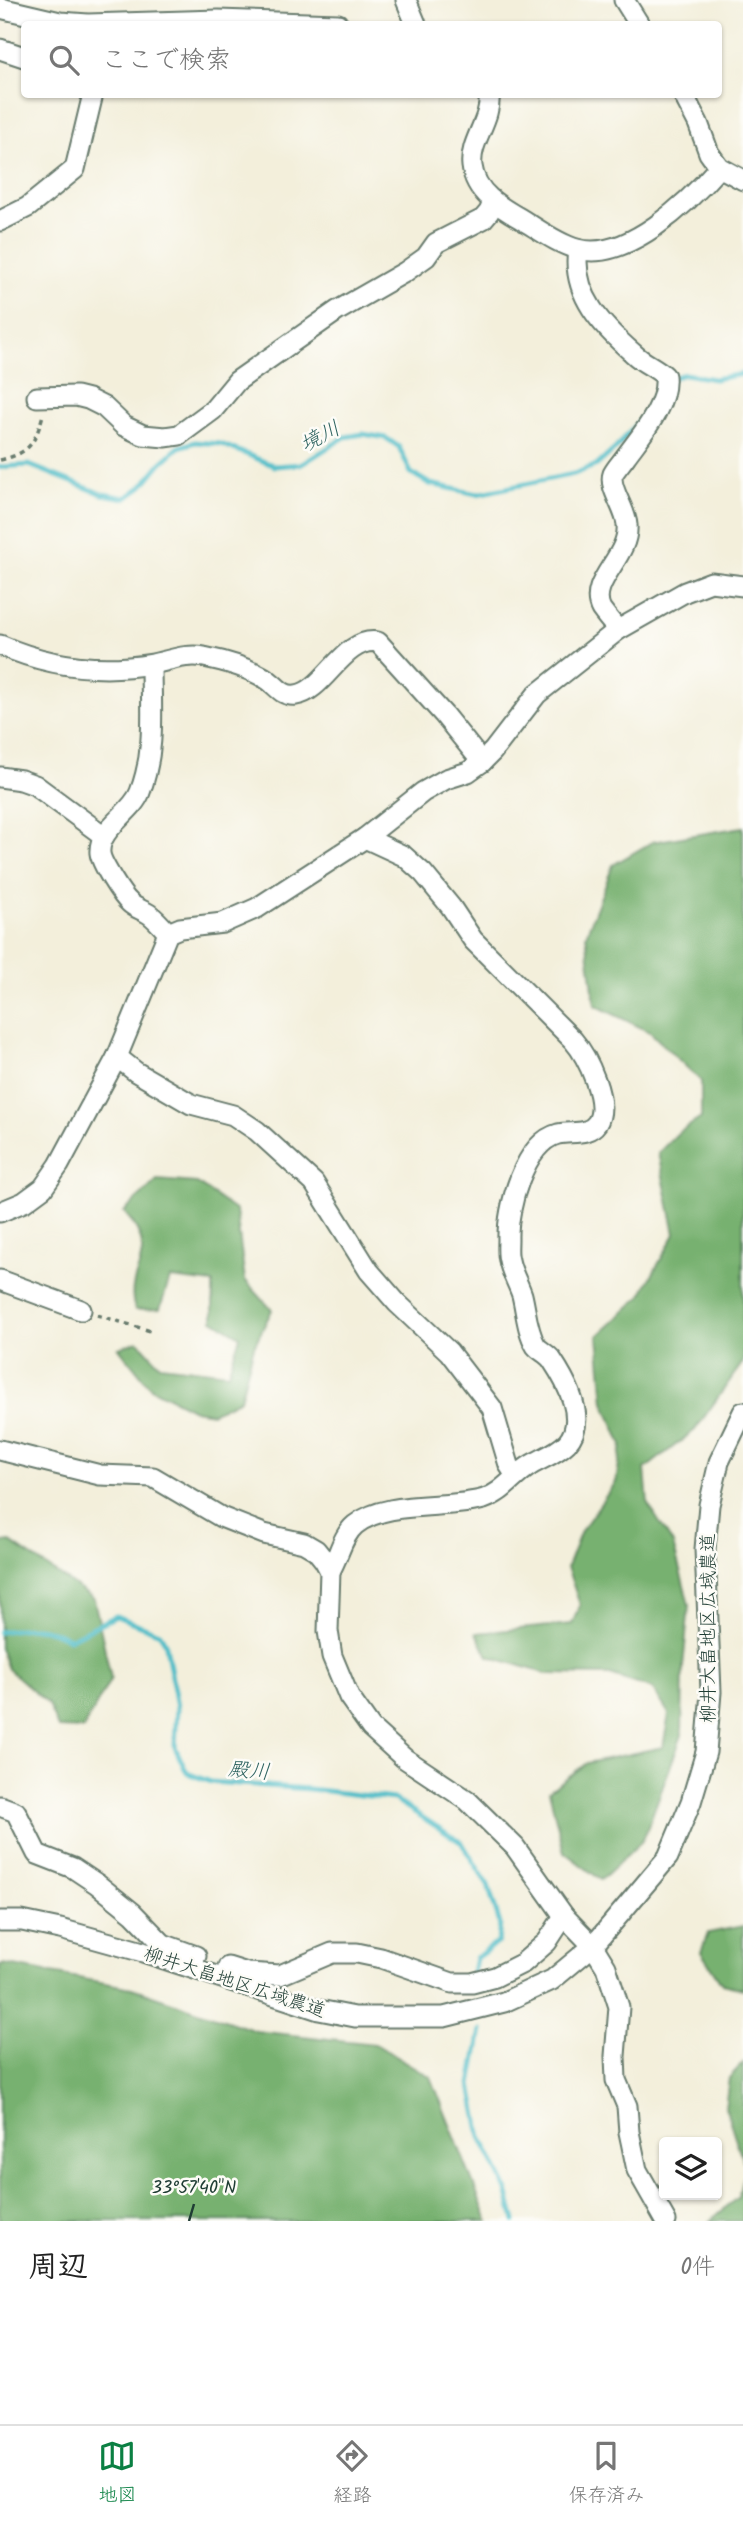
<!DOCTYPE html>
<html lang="ja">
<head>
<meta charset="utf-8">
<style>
  body { margin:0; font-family:Kalam,"Klee One",sans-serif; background:#f6f6f6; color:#222 }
  .controls { position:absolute; right:21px; bottom:21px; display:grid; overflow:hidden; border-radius:7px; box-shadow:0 2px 5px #0004 }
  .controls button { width:63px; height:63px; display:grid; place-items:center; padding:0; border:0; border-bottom:2px solid #e0e0e0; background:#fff; color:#222; font:35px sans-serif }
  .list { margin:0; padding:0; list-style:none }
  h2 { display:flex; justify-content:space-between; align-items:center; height:91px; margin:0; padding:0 28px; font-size:30px }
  h2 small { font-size:23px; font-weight:400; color:#767676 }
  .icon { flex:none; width:38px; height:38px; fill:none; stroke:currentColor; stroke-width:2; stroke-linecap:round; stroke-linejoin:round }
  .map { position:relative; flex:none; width:743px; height:2221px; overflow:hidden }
  .search { position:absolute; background:#fff; box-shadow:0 2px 5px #0004; left:21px; right:21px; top:21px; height:77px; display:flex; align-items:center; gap:18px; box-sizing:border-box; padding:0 24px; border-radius:7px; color:#767676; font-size:26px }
  .sheet { height:203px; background:#fff }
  nav { display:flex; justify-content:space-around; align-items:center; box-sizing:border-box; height:98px; border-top:2px solid #e0e0e0; background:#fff; font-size:19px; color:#767676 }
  nav a { display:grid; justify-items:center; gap:4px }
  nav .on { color:#0b8043 }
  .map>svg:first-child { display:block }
</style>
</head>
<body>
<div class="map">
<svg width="743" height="2221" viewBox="0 0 743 2221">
  <rect width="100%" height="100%" fill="#fdfcf7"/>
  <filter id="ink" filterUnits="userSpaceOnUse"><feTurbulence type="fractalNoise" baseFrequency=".0143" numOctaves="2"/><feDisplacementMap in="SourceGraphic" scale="14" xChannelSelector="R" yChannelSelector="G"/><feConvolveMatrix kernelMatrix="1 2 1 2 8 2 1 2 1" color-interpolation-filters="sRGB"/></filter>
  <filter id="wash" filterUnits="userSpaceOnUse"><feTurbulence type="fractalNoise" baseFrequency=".00686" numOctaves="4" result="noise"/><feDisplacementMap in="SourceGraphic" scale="28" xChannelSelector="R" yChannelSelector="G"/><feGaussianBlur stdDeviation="1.57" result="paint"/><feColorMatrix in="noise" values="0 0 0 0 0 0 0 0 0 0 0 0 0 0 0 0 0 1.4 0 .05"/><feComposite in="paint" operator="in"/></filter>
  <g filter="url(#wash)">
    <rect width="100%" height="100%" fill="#f3efdb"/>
    <!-- forest -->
    <g fill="#77b170" stroke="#4b7752" stroke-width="2">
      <path d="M743 827V1362L695 1430 645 1469 648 1504 673 1544 689 1605 683 1667 682 1735 643 1840 601 1880 564 1852 549 1791 587 1763 663 1747 669 1714 653 1689 610 1675 547 1674 488 1656 476 1633 572 1624 580 1605 567 1567 581 1531 616 1482 622 1445 604 1402 598 1336 640 1297 675 1234 658 1153 678 1133 701 1118V1081L650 1032 595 1005 586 935 613 865 652 842Z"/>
      <path d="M157 1180 197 1183 236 1211 245 1280 272 1310 254 1346 240 1399 212 1413 194 1410 151 1388 119 1348 138 1341 160 1365 228 1373 240 1336 213 1320V1283L170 1278 160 1309 135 1310C122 1270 165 1257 124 1212Z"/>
      <path d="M9 1541 94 1599 111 1678 83 1729 58 1728 48 1704 8 1669 0 1648V1543Z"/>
      <path d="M743 1926V1989L722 1984 701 1952 708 1933Z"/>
      <path d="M3 1964 132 1988 256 2031 375 2044 431 2077 488 2221H0V1965Z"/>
      <path d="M743 2063V2161L725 2107 729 2078Z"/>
      <path d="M743 2177V2221H710L738 2197Z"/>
    </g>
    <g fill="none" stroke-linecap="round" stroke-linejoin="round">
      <!-- stream -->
      <g stroke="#50bdc8" stroke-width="5">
        <path d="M671 378 685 374 714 379 743 374"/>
        <path d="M0 467 29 465 102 494 126 498 142 486 161 463 179 447 195 442 221 444 275 466 302 464 345 437 363 434 386 438 399 447 411 473 430 484 477 494 574 474 597 465 616 448 641 419"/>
        <path d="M0 1632C28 1627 43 1624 69 1639L116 1616 160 1633 166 1645 177 1707 175 1747 187 1773 211 1782 309 1789 394 1799 462 1843 488 1885 500 1924 498 1942 476 1958 473 1973"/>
        <path d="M481 2030 471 2085 481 2137 507 2190 515 2221"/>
      </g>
    </g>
  </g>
  <g filter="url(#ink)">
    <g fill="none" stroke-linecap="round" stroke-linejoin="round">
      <!-- minor casing -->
      <g stroke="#697b6e" stroke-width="23">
        <g id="minor">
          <path d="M406 0 416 24"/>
          <path d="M624 0 639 24"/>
          <path d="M0 8 60 22 88 24 218 20 338 24"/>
          <path d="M0 49 24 57"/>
          <path d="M489 94C492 120 469 141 472 166 475 193 500 207 521 219 538 229 558 244 577 249 626 263 690 201 719 167"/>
          <path d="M683 94 698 123 709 153 719 167 743 180"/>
          <path d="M0 221 28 207 75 169 93 94"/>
          <path d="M578 250C571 294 603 327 634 354 643 363 655 367 665 376 668 405 642 434 626 456 622 462 616 468 613 474 608 487 626 509 627 525 630 557 587 582 601 609 606 616 612 623 618 630"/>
          <path d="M37 397 76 396 88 399 104 407 124 426 143 435 165 437 179 435 213 410 237 381 337 311 405 272 426 257 436 243 483 219 489 212 493 202"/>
          <path d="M0 645C48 666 99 673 152 664 169 661 187 653 204 657 224 661 248 668 265 678 276 684 281 697 296 695 324 692 344 636 378 642L444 715 482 762"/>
          <path d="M151 665C151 708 156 750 140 792 132 814 98 828 100 853 101 863 122 896 130 903 135 908 143 910 149 914 156 919 162 926 168 933"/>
          <path d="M0 777 21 780 35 785 104 836"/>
          <path d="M117 1057 136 1072 191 1104 233 1115 257 1131 314 1183 369 1271 397 1303 449 1352 492 1408 509 1465 516 1476"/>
          <path d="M0 1212 24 1202 43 1188 59 1165 117 1057 168 933 180 928 223 923 257 908 365 838 423 792 446 779 468 772 482 762 493 751 537 694 618 630 685 592 711 582 743 586"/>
          <path d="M0 1280 81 1310"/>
          <path d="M0 1450 100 1475 153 1477 221 1517 264 1534 304 1543 316 1550 324 1560 330 1571 328 1631 332 1656 349 1697 371 1728 404 1758 467 1800 515 1847 564 1916 593 1946 606 1967 619 2007 615 2056 616 2080 627 2106 629 2132 637 2170 666 2221"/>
          <path d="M330 1571C339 1556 342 1536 355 1525 387 1499 447 1510 484 1499 503 1493 514 1475 531 1465 543 1458 557 1453 567 1443 588 1420 566 1381 552 1360 548 1354 540 1351 536 1346 527 1331 526 1311 522 1295 518 1283 511 1272 509 1260 507 1254 508 1246 508 1239 507 1209 524 1143 558 1134 571 1131 588 1136 597 1123 610 1103 587 1056 573 1040L473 940 451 907 423 873 404 856 365 838"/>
          <path d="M0 1806 16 1812 37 1854 73 1868 97 1884 133 1913 163 1944 196 1956"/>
          <path d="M0 1921H22L60 1929 143 1952 319 2010 355 2017H444L504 2002 552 1980 593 1946 668 1857 691 1802 706 1752 711 1692 705 1549 709 1505 719 1462 743 1412"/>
          <path d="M228 1967 247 1973 280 1975 332 1953H357L381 1958 452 1983H472L495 1977 523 1963 547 1942 564 1916"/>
        </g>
      </g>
      <!-- path -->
      <g stroke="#697b6e" stroke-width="3.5" stroke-dasharray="5 5" stroke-linecap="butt">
        <path d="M0 460C30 453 35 443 43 415"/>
        <path d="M97 1315 154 1332"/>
      </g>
      <!-- minor -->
      <use href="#minor" stroke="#fff" stroke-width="19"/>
    </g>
  </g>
  <!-- ticks -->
  <path fill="none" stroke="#1f3d34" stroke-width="2.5" d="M189 2221 194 2204"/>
  <g text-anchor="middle" stroke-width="5" stroke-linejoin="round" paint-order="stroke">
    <!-- street labels -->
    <g font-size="19" fill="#1f3d34" stroke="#fdfcf7">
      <text transform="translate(707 1628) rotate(-90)" y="7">柳井大畠地区広域農道</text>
      <text transform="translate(235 1981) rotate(18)" y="7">柳井大畠地区広域農道</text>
    </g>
    <!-- water labels -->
    <g font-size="21" font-style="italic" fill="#2e6360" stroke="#fdfcf7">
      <text transform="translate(320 436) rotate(-28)" y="7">境川</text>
      <text transform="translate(249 1770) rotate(5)" y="7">殿川</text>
    </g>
  </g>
  <g font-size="18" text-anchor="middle" fill="#1f3d34" stroke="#fdfcf7" stroke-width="5" stroke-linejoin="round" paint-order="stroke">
    <text x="194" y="2193">33°57'40"N</text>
  </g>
</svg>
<div class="controls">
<button><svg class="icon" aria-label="layers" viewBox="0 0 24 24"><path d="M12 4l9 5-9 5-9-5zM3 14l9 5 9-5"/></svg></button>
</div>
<div class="search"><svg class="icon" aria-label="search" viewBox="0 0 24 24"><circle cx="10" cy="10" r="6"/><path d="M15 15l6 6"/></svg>ここで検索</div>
</div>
<section class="sheet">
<h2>周辺<small>0件</small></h2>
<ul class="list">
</ul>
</section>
<nav>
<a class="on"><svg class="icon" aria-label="map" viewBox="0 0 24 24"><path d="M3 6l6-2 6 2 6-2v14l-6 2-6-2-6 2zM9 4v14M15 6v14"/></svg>地図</a>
<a><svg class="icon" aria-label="directions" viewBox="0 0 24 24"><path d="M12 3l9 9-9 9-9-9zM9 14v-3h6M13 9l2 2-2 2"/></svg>経路</a>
<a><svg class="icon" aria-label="saved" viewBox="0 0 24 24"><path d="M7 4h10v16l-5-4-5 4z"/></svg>保存済み</a>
</nav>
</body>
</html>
